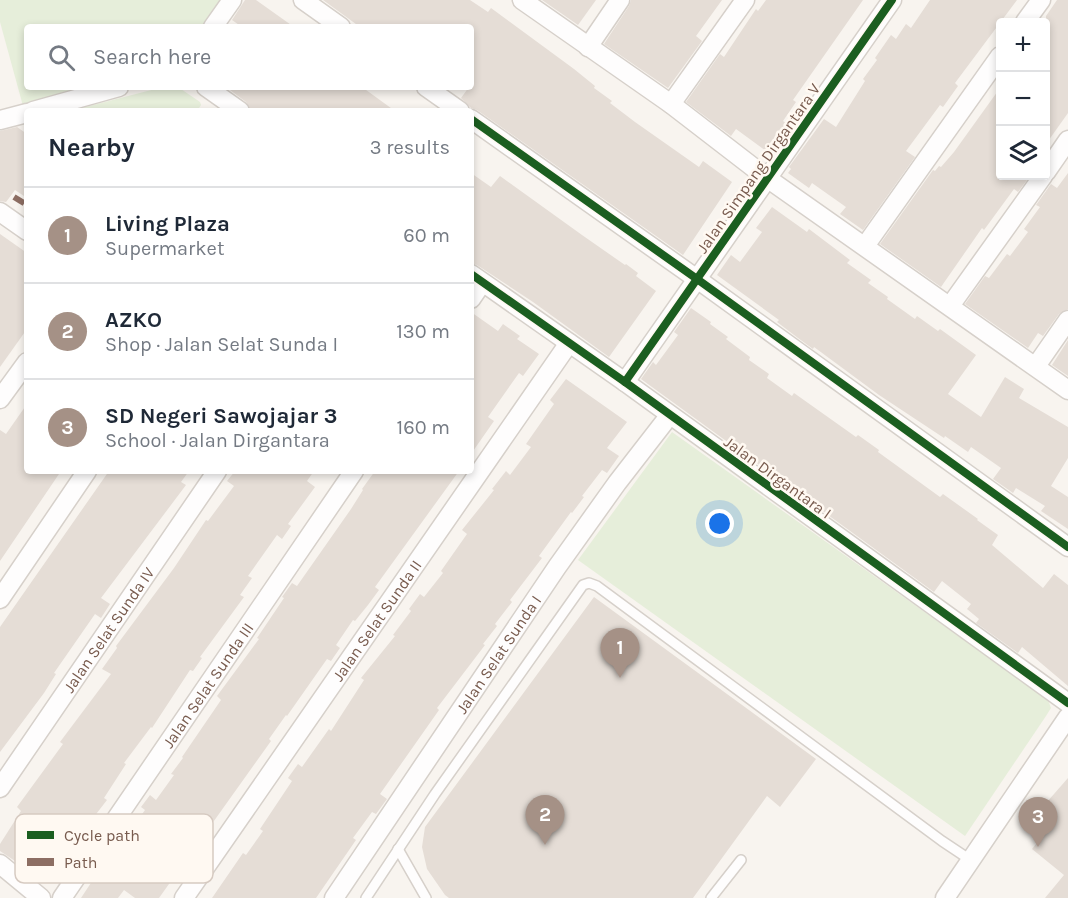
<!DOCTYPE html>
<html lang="en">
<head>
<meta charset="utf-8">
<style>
  body { margin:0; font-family:Karla,sans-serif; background:#f6f6f7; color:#1f2937 }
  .controls { position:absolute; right:18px; top:18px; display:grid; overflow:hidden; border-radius:6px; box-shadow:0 3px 9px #0003 }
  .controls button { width:54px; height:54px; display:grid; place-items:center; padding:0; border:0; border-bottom:2px solid #e0e1e3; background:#fff; color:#1f2937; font:30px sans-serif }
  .you { position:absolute; left:720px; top:524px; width:21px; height:21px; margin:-15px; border:4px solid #fff; border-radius:50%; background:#1a73e8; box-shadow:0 0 0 9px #1a73e833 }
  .badge { display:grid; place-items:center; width:39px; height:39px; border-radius:50%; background:#a59186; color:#fff; font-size:20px; font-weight:700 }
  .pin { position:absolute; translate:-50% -50px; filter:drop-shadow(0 2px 3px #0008) }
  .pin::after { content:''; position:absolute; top:32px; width:21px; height:18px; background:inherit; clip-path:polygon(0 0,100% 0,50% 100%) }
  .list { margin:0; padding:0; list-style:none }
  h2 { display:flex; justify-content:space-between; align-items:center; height:78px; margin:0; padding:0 24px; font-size:26px }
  h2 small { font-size:20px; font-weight:400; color:#747a83 }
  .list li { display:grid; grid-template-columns:39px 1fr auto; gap:18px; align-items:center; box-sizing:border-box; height:96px; padding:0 24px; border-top:2px solid #e0e1e3 }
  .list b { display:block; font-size:22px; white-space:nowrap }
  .list p { margin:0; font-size:20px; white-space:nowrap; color:#747a83 }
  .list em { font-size:20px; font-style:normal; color:#747a83 }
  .icon { flex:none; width:33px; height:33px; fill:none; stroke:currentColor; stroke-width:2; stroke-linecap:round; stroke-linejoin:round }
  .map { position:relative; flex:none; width:1068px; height:898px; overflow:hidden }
  .search { position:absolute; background:#fff; box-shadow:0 3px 9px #0003; left:24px; top:24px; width:450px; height:66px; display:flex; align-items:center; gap:15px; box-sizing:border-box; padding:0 21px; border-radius:6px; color:#747a83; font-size:22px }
  .panel { position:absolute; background:#fff; box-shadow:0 3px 9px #0003; left:24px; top:108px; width:450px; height:366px; border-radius:6px }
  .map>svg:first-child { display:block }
</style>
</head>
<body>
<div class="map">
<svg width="1068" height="898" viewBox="0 0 1068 898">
  <rect width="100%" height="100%" fill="#f8f4ef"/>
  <!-- green -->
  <g fill="#e6eeda">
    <path d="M0 0H221L201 27H27V87H93L23 106 0 22Z"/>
    <path d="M163 87H178L200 102 201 105 197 111H70Z"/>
    <path d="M672 432 1048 700 1051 708 1046 716 965 836 578 560Z"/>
  </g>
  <!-- building -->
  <g fill="#e5ddd6">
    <path d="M245 0H256L294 27H242L232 20Z"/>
    <path d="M323 0H470L488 12 491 8 574 69 595 86 594 88 612 101 610 103 635 122 699 167 703 161 732 182 683 255 477 110 471 108 461 98 469 87H471V27H360Z"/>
    <path d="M542 0H596L578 25Z"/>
    <path d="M631 0H722L696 36 702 41 668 88 604 44 629 6Z"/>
    <path d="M766 0H863L793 100 796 102 783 121 790 126 770 154 736 129 731 136 686 102 720 54 724 57 756 9 758 11Z"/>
    <path d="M930 0H1017L955 83 958 86 943 107 940 105 906 151 915 157 863 230 840 214 846 207 812 183 809 188 788 173 791 169 789 167 824 119 836 127 865 81 863 79 877 60 875 58 891 35 896 39 906 24 911 28Z"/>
    <path d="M1057 0H1068V113L1046 144V16Z"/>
    <path d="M226 87H362L395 111H251L246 102Z"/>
    <path d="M1000 88V176H1030L1018 192 1014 189 984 230 982 228 941 287 880 244 933 170 935 171 939 166 941 167 954 152Z"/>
    <path d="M17 127 27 134V198L15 190 6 202 0 201V131Z"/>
    <path d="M471 173 491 187 500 176 582 235 625 265 626 264 638 273 636 276 656 291 609 357 533 302 477 265 471 263Z"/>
    <path d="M1068 173V309L1059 314 1043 336 1038 333 1028 348 965 304 985 276 989 278 1007 254 1010 256 1028 232 1024 229 1040 207 1036 205 1051 184 1057 188Z"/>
    <path d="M772 207 807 232 809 229 850 260 847 263 871 280 868 283 888 297 887 299 915 319 917 316 938 331 940 329 976 355 948 394 981 417 1005 377 1024 389 1019 398 1068 427V458L1051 486 1068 497V529L1041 511 1045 506 1016 488 1013 493 993 479 1001 468 971 447 968 452 945 436 944 438 879 395 814 347 813 349 798 338 777 322 779 320 717 275 731 255 740 262 762 232 756 228Z"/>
    <path d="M0 234 27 253V329L0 367Z"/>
    <path d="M691 308 711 322 710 324 728 337 726 339 750 357 749 360 769 374 767 378 792 396 794 393 856 437 858 435 879 450 878 452 940 497 943 494 978 519 977 520 998 535 992 545 1043 588 1054 574 1068 585V686L1022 647 1018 653 976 623 979 619 967 609 971 604 942 581 934 592 641 379 653 362 656 365 678 335 674 332Z"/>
    <path d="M471 312 498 331 503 324 520 336 517 339 539 354 523 376 519 373 488 417 494 421 471 454Z"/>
    <path d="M1068 340V376L1052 365Z"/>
    <path d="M566 379 627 422 607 448 619 456 607 473 602 470 582 496 584 497 572 513 571 512 539 556 542 558 510 600 512 602 495 624 497 626 483 644 485 645 437 708 439 710 380 794 387 799 376 814 372 812 353 838 356 840 316 898H212L243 853 246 855 263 831 260 829 292 781 288 778 298 764 302 767 329 729 331 731 364 680 361 678 395 636 393 635 411 611 409 609 420 594 424 597 443 573 441 571 467 534 462 530 494 490 492 489 506 471 510 475 531 447 526 444 554 404 550 400Z"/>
    <path d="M27 404V471H61L0 561V430L6 434Z"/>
    <path d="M109 471H189L181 482 186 485 101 598 110 604 101 618 95 614 54 673 56 674 44 693 0 752V627Z"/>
    <path d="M235 471H314L307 481 315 487 288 524 291 526 282 539 277 535 248 576 252 578 240 595 244 597 200 657 202 658 193 671 190 670 152 728 151 727 124 763 126 764 104 798 107 800 83 831 80 829 45 881 0 851V844L21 811 17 807 63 744 60 742 111 674 102 669 117 648 116 646 174 568 206 520 208 521 234 486 227 481Z"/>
    <path d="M375 471H459L375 587 379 590 368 605 355 621 353 620 336 645 340 648 331 661 327 659 287 716 286 715 269 739 271 741 159 898H135L124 890 118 898H81L110 854 115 857 132 832 130 831 145 810 141 807 150 795 156 800 174 775 171 774 183 758 182 757 221 700 217 696 259 639 257 638 284 598 282 597 292 583 297 586 351 509 363 490 362 489Z"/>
    <path d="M594 597 816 759 780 807 767 796 693 898H449L445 895 427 869 422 847 425 827Z"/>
    <path d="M1068 778V898H1045L1064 875 1032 849 1055 821 1040 810Z"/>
  </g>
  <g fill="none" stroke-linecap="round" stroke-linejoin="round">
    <!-- service casing -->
    <g stroke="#d6d0ca" stroke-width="12">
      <g id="service">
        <path d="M398 849 426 898"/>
        <path d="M366 898 435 794 583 585 589 583 597 586 942 841 972 861"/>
        <path d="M711 898 741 860"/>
      </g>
    </g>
    <!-- minor casing -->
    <g stroke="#d6d0ca" stroke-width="21">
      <g id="minor">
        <path d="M303 0 341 27"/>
        <path d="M522 0 671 104 767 178 1068 390"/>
        <path d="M1025 22 1041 0"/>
        <path d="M213 27 232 0"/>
        <path d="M588 47 620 0"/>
        <path d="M206 87 240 111"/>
        <path d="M426 87 460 111"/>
        <path d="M671 104 745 0"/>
        <path d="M33 111 119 87"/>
        <path d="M471 119 697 279 1068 547"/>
        <path d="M0 120 27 113"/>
        <path d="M1046 172 1068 140"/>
        <path d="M0 212 27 231"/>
        <path d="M865 246 1000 56"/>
        <path d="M471 274 625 382 1068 703"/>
        <path d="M471 299 482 283"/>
        <path d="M950 306 1043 176"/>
        <path d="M1036 366 1068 320"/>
        <path d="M625 382 892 0"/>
        <path d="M0 399 27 362"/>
        <path d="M0 599 87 471"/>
        <path id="s1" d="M0 788 217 471"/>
        <path d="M0 864 41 898"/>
        <path id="s2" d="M62 898 354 471"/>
        <path id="s3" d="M184 898 569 343"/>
        <path id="s4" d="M334 898 557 567 617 483 669 416"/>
        <path d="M945 898 1068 717"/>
      </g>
    </g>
    <!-- service -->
    <use href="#service" stroke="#fefdfd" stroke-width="9"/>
    <!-- minor -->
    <use href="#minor" stroke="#fefdfd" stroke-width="18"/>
    <!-- quiet -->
    <path stroke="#8d6e63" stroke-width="6" stroke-dasharray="12 6" stroke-linecap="butt" d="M14 197 27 205"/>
    <!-- cycleway casing -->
    <g stroke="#fff9f2" stroke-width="11">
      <g id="cycleway">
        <path d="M471 119 697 279 1068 547"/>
        <path d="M471 274 625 382 1068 703"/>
        <path d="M625 382 892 0"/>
      </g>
    </g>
    <!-- cycleway -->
    <use href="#cycleway" stroke="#1b5e20" stroke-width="8"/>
  </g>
  <g text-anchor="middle" stroke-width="5" stroke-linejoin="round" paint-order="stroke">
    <!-- street labels -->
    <g font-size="16" fill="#785b4e" stroke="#fff9f2">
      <text transform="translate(758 168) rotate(-55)" y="6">Jalan Simpang Dirgantara V</text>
      <text transform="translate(778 477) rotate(36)" y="6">Jalan Dirgantara I</text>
      <text dy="6" stroke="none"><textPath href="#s3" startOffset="338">Jalan Selat Sunda II</textPath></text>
      <text dy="6" stroke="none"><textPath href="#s1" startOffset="192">Jalan Selat Sunda IV</textPath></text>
      <text dy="6" stroke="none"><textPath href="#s4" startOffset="294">Jalan Selat Sunda I</textPath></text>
      <text dy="6" stroke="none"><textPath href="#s2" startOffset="258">Jalan Selat Sunda III</textPath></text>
    </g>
  </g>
  <!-- legend -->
  <rect x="15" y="814" width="198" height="69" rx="9" fill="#fff9f2" stroke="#d6cac1" stroke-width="1.5"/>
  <rect x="27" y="831" width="27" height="8" fill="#1b5e20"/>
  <rect x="27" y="858" width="27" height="8" fill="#8d6e63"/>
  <g font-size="16" fill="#785b4e">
    <text x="64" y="841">Cycle path</text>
    <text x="64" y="868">Path</text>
  </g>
</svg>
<div class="controls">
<button>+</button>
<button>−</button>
<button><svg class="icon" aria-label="layers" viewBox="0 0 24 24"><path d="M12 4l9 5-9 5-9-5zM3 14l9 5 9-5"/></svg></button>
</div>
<div class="you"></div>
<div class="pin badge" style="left:620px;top:678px">1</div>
<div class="pin badge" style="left:545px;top:845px">2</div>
<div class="pin badge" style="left:1038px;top:847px">3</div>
<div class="search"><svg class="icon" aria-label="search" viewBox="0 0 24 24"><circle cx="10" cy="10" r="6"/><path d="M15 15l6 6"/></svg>Search here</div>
<section class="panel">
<h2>Nearby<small>3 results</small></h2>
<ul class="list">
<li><span class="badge">1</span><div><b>Living Plaza</b><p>Supermarket</p></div><em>60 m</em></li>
<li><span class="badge">2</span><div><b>AZKO</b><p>Shop · Jalan Selat Sunda I</p></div><em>130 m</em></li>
<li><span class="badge">3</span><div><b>SD Negeri Sawojajar 3</b><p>School · Jalan Dirgantara</p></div><em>160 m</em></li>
</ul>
</section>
</div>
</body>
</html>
